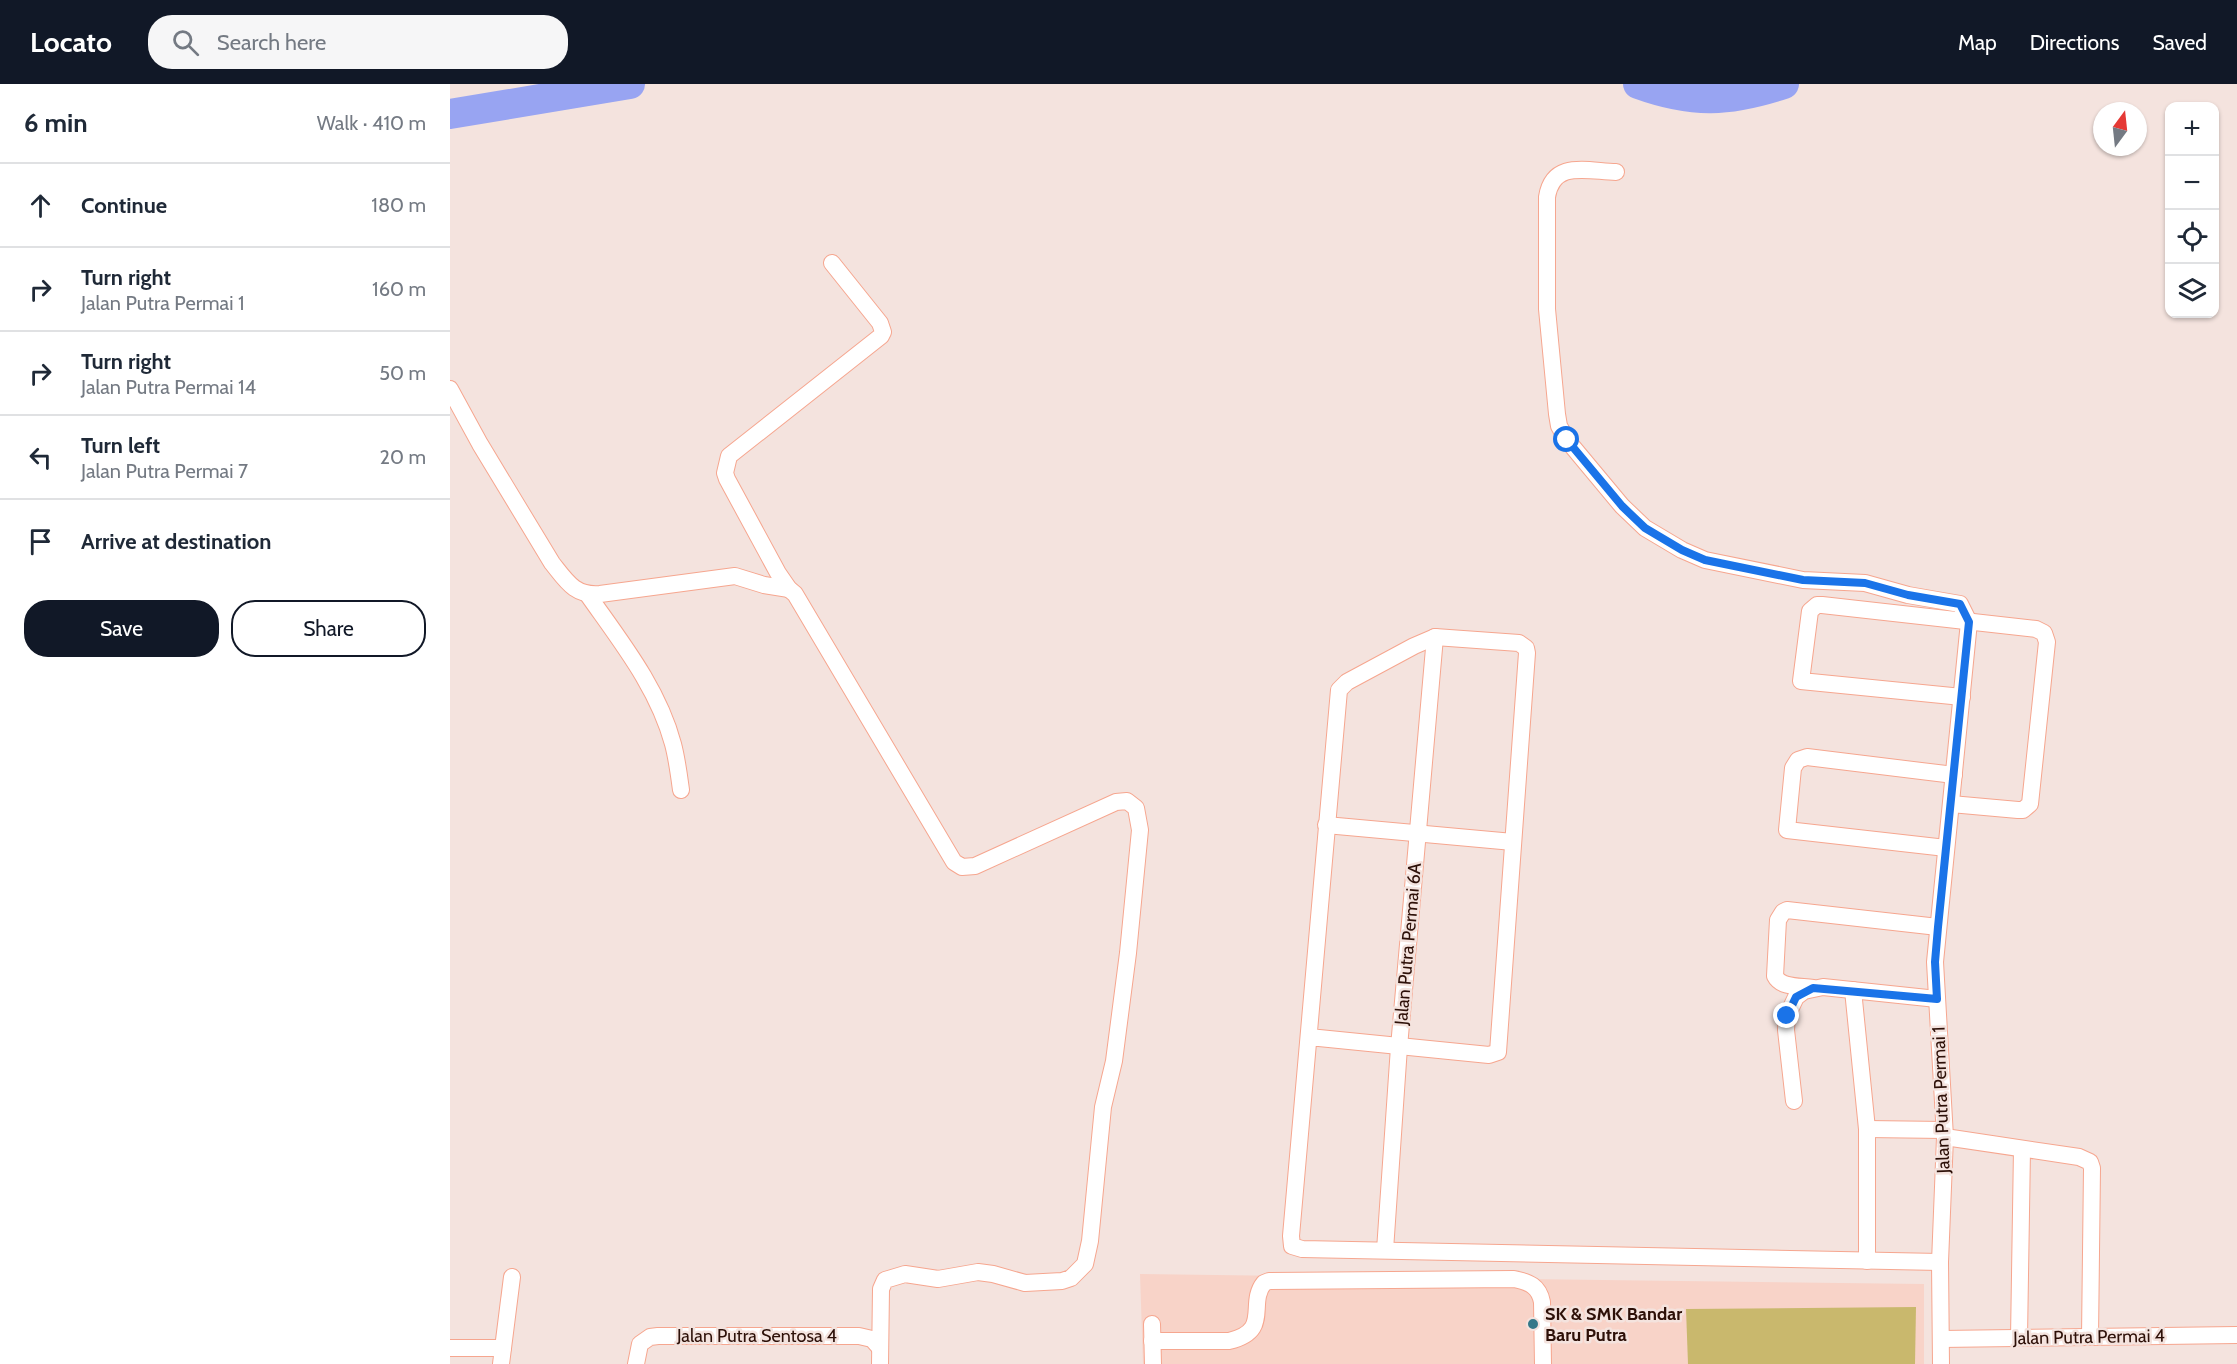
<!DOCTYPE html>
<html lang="en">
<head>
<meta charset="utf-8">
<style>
  body { margin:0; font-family:Cabin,sans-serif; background:#f6f6f7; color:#1f2937 }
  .controls { position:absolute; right:18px; top:18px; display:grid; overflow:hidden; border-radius:12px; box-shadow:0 2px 4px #0004 }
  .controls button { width:54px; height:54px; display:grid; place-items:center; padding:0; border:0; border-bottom:2px solid #e0e1e3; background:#fff; color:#1f2937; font:30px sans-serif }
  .compass { position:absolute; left:1643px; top:18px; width:54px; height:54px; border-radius:50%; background:#fff; box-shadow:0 2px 4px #0004; rotate:15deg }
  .stop { position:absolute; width:18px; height:18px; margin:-14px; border:4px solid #1a73e8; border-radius:50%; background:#fff }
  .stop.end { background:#1a73e8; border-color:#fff; box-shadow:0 2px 6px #0008 }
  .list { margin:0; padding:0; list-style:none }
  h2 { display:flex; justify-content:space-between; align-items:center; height:78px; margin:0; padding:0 24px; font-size:26px }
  h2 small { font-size:20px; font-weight:400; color:#747a83 }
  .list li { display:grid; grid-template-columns:39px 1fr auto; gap:18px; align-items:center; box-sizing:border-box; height:84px; padding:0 24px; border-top:2px solid #e0e1e3 }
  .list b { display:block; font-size:22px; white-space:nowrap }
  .list p { margin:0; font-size:20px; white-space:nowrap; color:#747a83 }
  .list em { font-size:20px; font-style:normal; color:#747a83 }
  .actions { display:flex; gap:12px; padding:18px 24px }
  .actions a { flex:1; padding:14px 0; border:2px solid #111827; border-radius:24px; text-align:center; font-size:21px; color:#111827 }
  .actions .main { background:#111827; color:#fff }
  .icon { flex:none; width:33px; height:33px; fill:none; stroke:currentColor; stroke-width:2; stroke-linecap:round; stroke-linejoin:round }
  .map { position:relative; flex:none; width:1787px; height:1280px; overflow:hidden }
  header { display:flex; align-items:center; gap:36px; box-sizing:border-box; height:84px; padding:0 30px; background:#111827; color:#fff }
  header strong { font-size:28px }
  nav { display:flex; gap:33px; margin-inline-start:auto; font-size:21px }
  .search { width:420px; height:54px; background:#f6f6f7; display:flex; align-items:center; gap:15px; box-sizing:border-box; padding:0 21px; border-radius:24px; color:#747a83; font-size:22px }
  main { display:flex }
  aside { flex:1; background:#fff }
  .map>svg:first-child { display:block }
</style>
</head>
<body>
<header>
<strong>Locato</strong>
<div class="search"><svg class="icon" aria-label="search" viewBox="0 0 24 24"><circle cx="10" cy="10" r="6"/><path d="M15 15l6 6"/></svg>Search here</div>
<nav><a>Map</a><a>Directions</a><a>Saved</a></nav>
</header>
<main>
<aside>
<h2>6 min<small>Walk · 410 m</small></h2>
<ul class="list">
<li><svg class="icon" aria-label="ahead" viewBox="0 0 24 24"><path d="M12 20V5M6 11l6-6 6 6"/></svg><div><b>Continue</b></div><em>180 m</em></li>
<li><svg class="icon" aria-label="right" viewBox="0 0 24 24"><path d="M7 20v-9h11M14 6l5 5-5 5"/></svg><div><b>Turn right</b><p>Jalan Putra Permai 1</p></div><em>160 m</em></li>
<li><svg class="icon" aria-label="right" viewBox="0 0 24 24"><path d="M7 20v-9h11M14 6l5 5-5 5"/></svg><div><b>Turn right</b><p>Jalan Putra Permai 14</p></div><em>50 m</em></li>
<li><svg class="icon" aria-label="left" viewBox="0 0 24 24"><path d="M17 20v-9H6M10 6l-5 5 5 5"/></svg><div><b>Turn left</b><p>Jalan Putra Permai 7</p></div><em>20 m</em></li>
<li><svg class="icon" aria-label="arrive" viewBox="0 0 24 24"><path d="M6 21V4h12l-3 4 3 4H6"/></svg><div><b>Arrive at destination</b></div></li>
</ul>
<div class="actions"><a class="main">Save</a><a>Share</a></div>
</aside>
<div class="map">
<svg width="1787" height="1280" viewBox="0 0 1787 1280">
  <rect width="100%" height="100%" fill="#f4e3de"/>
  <!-- built -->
  <path fill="#f8d3c8" d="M690 1190 1474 1200V1280H693Z"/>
  <!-- green -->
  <path fill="#c9b86d" d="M1466 1223 1465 1280H1238L1236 1225Z"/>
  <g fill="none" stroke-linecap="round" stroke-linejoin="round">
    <!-- river -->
    <g stroke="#98a4f2" stroke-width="30">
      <path d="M1188 0C1243 20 1279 18 1334 0"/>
      <path d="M0 30 180 0"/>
    </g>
    <!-- minor casing -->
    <g stroke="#f6a68f" stroke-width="18">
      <g id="minor">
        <path d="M1166 88C1136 87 1103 76 1097 113V225L1107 330 1109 342 1117 356 1172 422 1195 444 1232 466 1255 476 1353 496 1415 499 1458 511 1510 520 1519 538"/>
        <path d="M382 179 430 239 433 248 431 252 279 372 275 389 277 395 328 489 339 505 345 510 504 778 512 783 525 782 666 718 677 717 686 724 690 746 678 869 664 977 653 1023 640 1157 635 1180 621 1194 612 1197 575 1199 543 1190 528 1188 488 1195 455 1190 435 1196 431 1205 430 1280"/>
        <path d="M0 305 30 360 102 479C117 498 125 512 150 510L285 492 314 501 339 505"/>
        <path d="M138 511C171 558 208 604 223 660 227 675 229 691 231 706"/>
        <path d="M1501 720 1568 726H1573L1580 720 1597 558 1594 549 1586 545 1372 521H1367L1360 527 1351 597 1512 613"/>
        <path d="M876 741 1063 758"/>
        <path d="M1496 764 1337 746 1343 684 1348 676 1357 673 1504 691"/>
        <path d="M1363 904C1350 902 1331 904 1325 892L1328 836 1333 828 1337 826 1488 843"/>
        <path d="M1403 906 1417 1045V1177"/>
        <path d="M859 953 1039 971 1048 968 1077 569 1076 564 1069 559 985 553 964 562 897 598 889 606 841 1152 842 1162 852 1165 1490 1178"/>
        <path d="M1344 1017 1336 946 1337 932 1346 913 1354 907 1373 903 1487 915"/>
        <path d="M1417 1045 1494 1046"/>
        <path d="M1495 1053 1629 1073 1640 1078 1642 1084 1640 1253"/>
        <path d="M935 1166 949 963 985 553"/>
        <path d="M702 1240 703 1280"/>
        <path d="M1569 1254 1572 1065"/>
        <path d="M1491 1255 1787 1251"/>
        <path d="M702 1257H779C822 1247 797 1220 814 1199L819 1197 1064 1195C1079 1198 1089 1202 1092 1218L1093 1280"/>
        <path d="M0 1264H53"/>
        <path d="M51 1280 62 1193"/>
        <path d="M186 1280 190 1260 200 1253 208 1252H409L422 1255 430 1264"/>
        <path d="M1491 1280 1490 1178 1495 1053 1485 878 1519 538"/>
      </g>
    </g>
    <!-- minor -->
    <use href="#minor" stroke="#fff" stroke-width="16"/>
  </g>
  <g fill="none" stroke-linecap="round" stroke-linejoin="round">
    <!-- route -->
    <path stroke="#1a73e8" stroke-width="8" d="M1117 356 1172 422 1195 444 1232 466 1255 476 1353 496 1415 499 1458 511 1510 520 1519 538 1488 843 1485 878 1487 915 1363 904 1346 913 1337 932"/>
  </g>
  <!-- markers -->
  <circle fill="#357889" stroke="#f4e3de" stroke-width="2" cx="1083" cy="1240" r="6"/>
  <g text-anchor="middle" stroke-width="5" stroke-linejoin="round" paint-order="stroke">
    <!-- street labels -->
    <g font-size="18" fill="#2d1008" stroke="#f4e3de">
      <text transform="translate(958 860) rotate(-85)" y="6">Jalan Putra Permai 6A</text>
      <text transform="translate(1491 1016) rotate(-92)" y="6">Jalan Putra Permai 1</text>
      <text x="307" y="1258">Jalan Putra Sentosa 4</text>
      <text transform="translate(1639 1253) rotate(-1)" y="6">Jalan Putra Permai 4</text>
    </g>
    <!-- poi labels -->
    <g font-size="18" font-weight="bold" fill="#2d1008" stroke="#f4e3de" text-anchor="start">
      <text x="1095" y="1236">SK &amp; SMK Bandar<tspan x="1095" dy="21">Baru Putra</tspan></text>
    </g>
  </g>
</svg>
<div class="controls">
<button>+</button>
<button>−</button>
<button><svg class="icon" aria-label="locate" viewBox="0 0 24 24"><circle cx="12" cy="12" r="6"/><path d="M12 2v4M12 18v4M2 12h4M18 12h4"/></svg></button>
<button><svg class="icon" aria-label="layers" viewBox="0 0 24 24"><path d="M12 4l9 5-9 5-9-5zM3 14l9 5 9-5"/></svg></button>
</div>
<svg class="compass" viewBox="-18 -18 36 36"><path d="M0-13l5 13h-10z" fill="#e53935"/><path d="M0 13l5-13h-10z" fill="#747a83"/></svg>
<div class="stop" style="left:1117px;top:356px"></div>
<div class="stop end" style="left:1337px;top:932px"></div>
</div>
</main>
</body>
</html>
